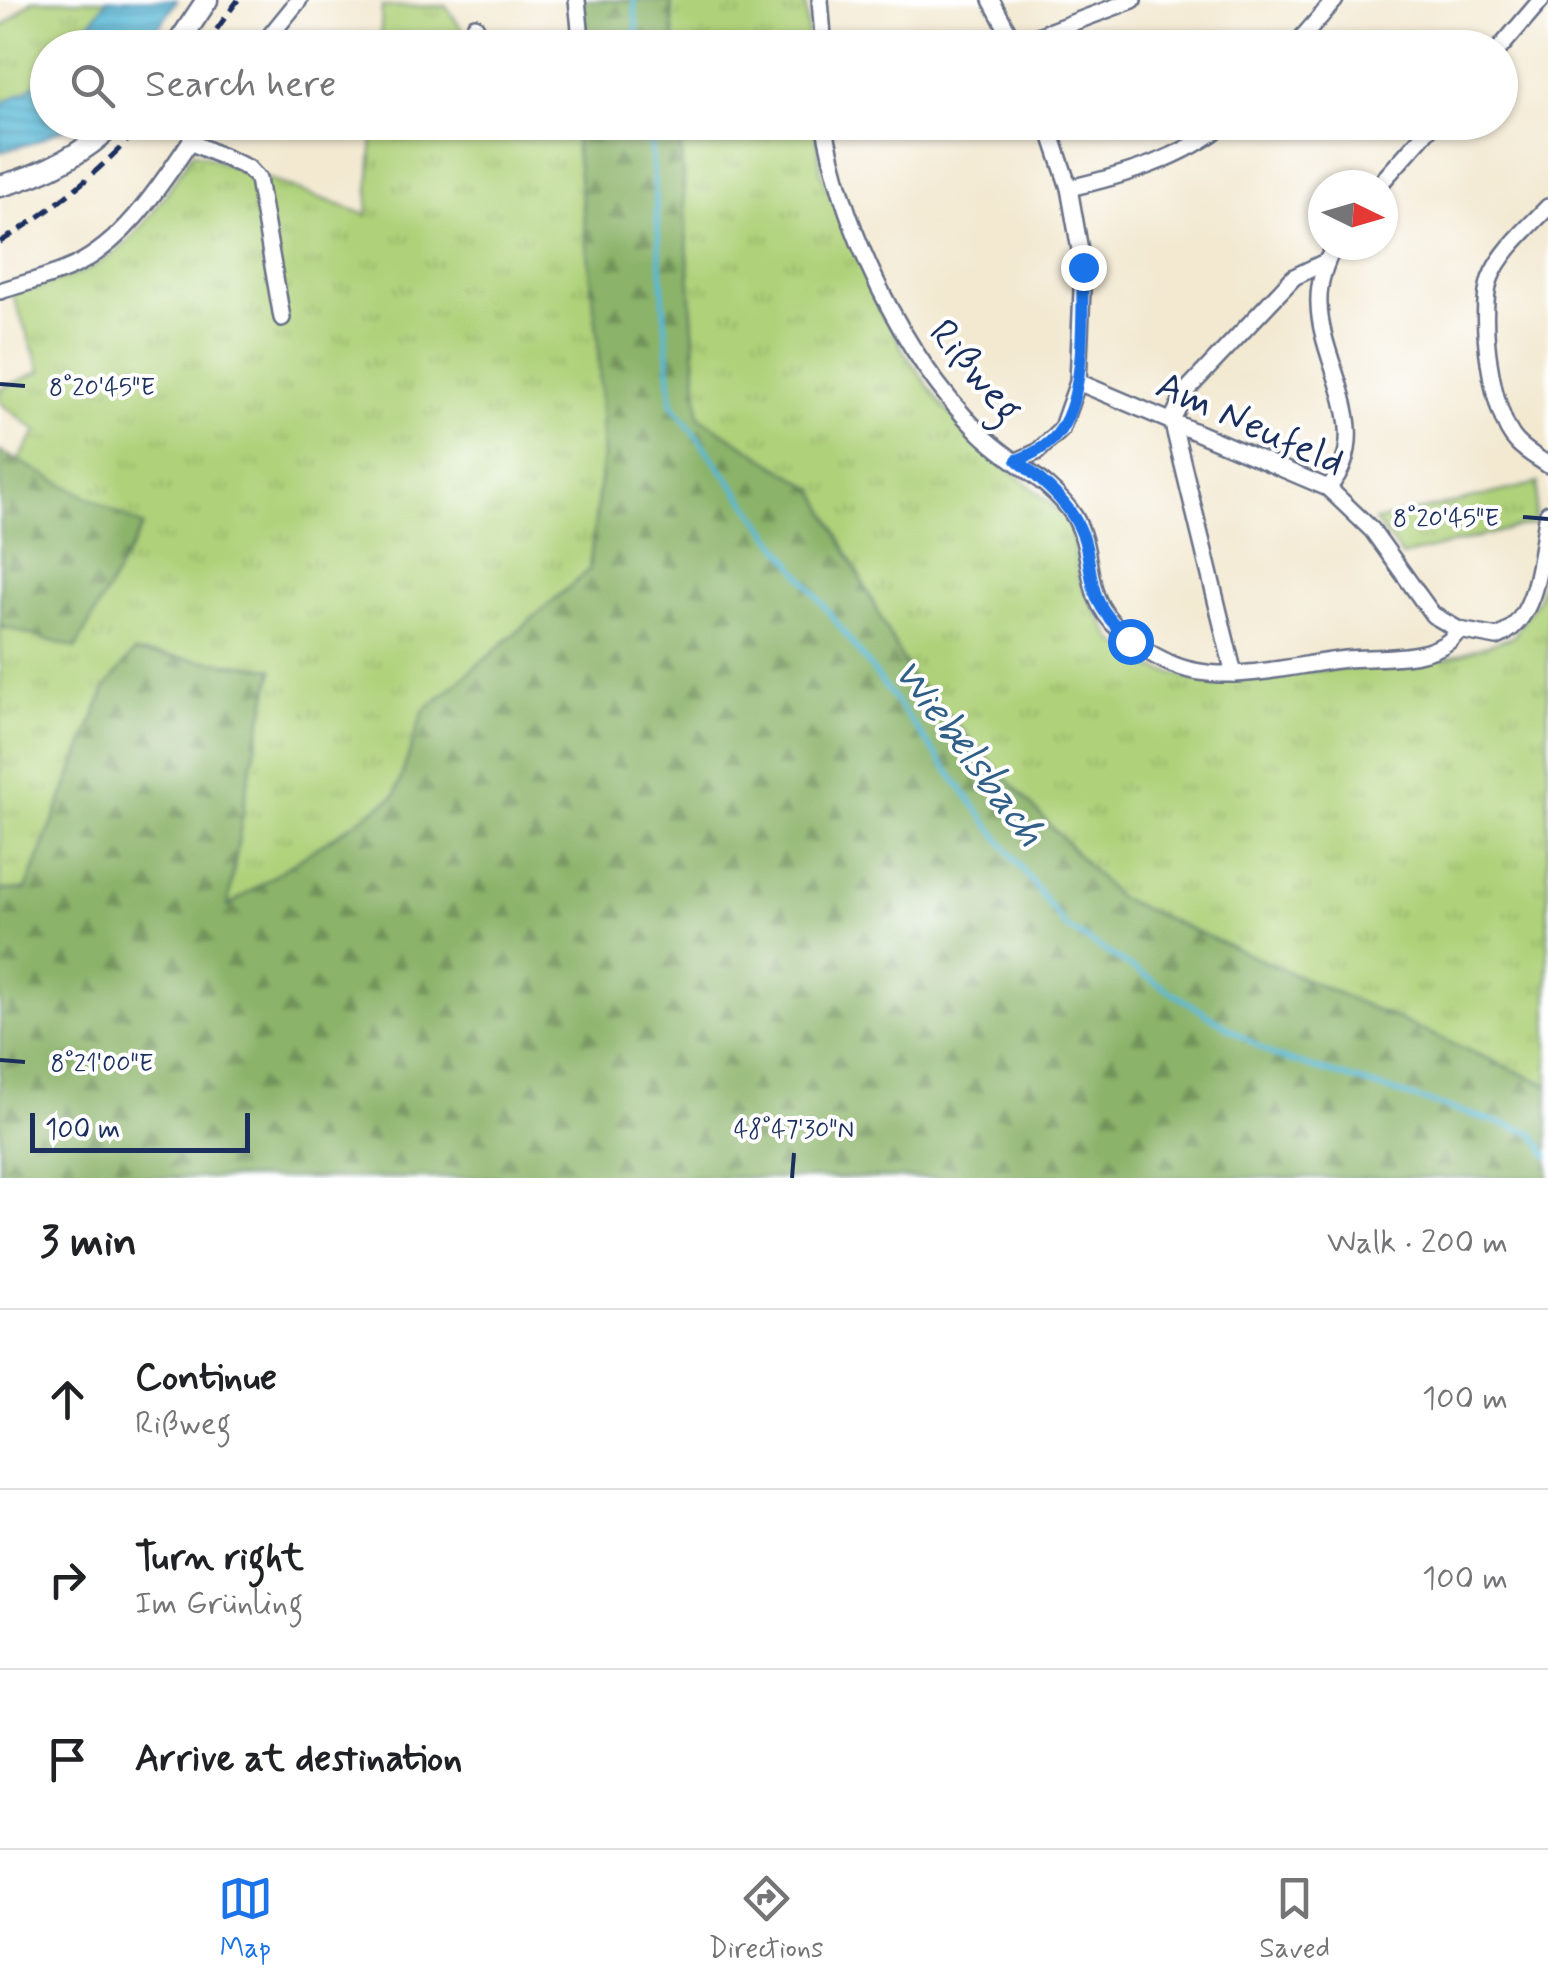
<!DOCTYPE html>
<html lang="en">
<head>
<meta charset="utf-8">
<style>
  body { margin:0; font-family:Mynerve,sans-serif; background:#f2f2f2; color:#202124 }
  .compass { position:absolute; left:1308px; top:170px; width:90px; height:90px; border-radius:50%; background:#fff; box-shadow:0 2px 8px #0004; rotate:95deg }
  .scale { position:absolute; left:30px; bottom:25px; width:220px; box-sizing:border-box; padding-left:10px; border:5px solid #1b2f5e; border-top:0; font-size:28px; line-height:35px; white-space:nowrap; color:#1b2f5e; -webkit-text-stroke:8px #fff; paint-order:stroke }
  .stop { position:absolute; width:30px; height:30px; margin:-22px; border:8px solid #1a73e8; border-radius:50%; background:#fff }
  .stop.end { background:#1a73e8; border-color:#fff; box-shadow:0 2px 10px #0008 }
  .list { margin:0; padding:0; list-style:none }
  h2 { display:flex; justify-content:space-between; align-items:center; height:130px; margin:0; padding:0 40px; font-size:42px }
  h2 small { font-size:32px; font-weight:400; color:#757577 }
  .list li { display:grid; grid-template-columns:65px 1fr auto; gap:30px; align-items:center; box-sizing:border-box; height:180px; padding:0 40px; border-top:2px solid #e0e0e0 }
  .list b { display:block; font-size:38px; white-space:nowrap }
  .list p { margin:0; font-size:32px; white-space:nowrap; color:#757577 }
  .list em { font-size:32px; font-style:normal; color:#757577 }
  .icon { flex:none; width:55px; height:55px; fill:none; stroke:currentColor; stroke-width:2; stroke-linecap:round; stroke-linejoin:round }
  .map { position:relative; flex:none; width:1548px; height:1178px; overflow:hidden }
  .search { position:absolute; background:#fff; box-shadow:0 2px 8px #0004; left:30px; right:30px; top:30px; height:110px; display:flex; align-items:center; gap:25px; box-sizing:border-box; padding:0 35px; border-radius:55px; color:#757577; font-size:38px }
  .sheet { height:670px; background:#fff }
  nav { display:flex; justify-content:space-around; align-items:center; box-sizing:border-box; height:140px; border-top:2px solid #e0e0e0; background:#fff; font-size:28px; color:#757577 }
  nav a { display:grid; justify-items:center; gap:5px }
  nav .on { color:#1a73e8 }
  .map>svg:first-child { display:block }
</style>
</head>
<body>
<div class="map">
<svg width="1548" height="1178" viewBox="0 0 1548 1178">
  <defs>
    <pattern id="grass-tufts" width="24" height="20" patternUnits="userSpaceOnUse" patternTransform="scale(2.5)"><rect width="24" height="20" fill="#afd179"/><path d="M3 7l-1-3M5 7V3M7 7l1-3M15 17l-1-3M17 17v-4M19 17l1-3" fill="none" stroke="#96b46b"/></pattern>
    <pattern id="forest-firs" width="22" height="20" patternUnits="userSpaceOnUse" patternTransform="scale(2.5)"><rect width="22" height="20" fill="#8bb369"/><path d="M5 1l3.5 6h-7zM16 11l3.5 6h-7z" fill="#71925a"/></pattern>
    <pattern id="water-rules" width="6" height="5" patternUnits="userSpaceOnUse" patternTransform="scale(2.5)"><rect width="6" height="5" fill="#57b8d5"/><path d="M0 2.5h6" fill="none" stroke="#4796b0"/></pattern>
  </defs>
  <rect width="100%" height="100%" fill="#fff"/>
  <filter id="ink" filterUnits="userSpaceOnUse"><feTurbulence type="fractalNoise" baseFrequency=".01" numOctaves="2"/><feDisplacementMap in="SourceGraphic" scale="20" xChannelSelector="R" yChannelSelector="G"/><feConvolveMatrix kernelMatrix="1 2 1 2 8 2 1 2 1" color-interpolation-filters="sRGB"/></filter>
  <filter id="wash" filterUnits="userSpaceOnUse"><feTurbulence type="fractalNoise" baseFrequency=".0048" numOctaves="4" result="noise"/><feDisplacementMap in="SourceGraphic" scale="40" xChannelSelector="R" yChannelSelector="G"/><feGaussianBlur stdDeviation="2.25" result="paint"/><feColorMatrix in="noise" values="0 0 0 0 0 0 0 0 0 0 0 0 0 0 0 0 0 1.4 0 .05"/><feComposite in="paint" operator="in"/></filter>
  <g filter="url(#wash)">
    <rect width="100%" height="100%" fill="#f3e9d1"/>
    <!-- grass -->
    <g fill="url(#grass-tufts)" stroke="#65806c" stroke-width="2.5">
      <path d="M33 0H107L73 47 48 48 47 75 28 90 0 104V29Z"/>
      <path d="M671 0H805L809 47H674Z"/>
      <path d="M446 6 474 47H380L382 7Z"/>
      <path d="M374 123H573L598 340 603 457 589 570 423 712 395 796 227 907 247 787 273 670 106 687 26 890H0V630L142 526 18 461 37 431 0 403V389L41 371 11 291C33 286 57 283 78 274 134 252 162 200 193 152L367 215Z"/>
      <path d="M679 123H816L821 172 903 350 943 407 981 445 1069 519 1080 581 1113 640 1153 668 1203 681 1445 659 1513 637 1538 599 1548 555V1085L1117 897 910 675 815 490 699 417Z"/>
      <path d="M1538 483 1534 523 1402 556 1375 521Z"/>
    </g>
    <!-- forest -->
    <g fill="url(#forest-firs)" stroke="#537164" stroke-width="2.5">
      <path d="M582 0H671L674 47H587Z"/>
      <path d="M573 123H679L699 417 815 490 910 675 1117 897 1548 1085V1178H0V890H26L106 687 134 652 273 669 247 787 228 906 395 796 423 712 589 570 603 457 598 340Z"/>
      <path d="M0 451 143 526 76 648 3 627 0 630Z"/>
    </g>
    <!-- water -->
    <g fill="url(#water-rules)" stroke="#39749a" stroke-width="2.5">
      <path d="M107 0H177L145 47H73Z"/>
      <path d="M47 75 48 122 75 123 35 142 0 152V104L28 90Z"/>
    </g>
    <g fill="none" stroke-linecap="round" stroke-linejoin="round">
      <!-- stream -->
      <g stroke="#57b8d5" stroke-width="5">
        <path d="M634 0 638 48"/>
        <path d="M649 122 672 404 1065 926 1274 1056 1533 1133 1548 1156"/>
      </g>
    </g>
  </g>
  <g filter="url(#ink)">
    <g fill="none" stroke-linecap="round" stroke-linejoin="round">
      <!-- minor casing -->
      <g stroke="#677086" stroke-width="20">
        <g id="minor">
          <path d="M577 0 582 48"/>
          <path d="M820 0 824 48"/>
          <path d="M991 0 1017 48"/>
          <path d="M475 26 489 48"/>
          <path d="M1016 44 1133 0"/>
          <path d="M260 48 299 0"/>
          <path d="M1293 48 1335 0"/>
          <path d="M1500 48 1541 0"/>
          <path d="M824 122C843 230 901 353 978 431 1008 462 1050 479 1074 516 1089 541 1087 570 1096 596 1108 627 1138 648 1167 662 1221 688 1289 665 1346 659 1381 656 1438 663 1459 630"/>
          <path d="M190 142 248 168 258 179 282 318"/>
          <path d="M1379 185 1435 122"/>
          <path d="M1069 188C1122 176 1184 158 1227 122"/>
          <path d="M1548 207C1529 227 1500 252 1490 279 1478 314 1491 416 1517 442 1525 451 1538 458 1548 465"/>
          <path d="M0 291C24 283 51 277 74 266 132 238 167 173 204 122"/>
          <path d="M1078 382 1328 488 1372 530 1433 615 1459 630 1497 637C1540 620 1540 552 1548 513"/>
          <path d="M1017 461 1037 452 1061 430 1078 382 1083 267 1069 188 1047 122"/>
          <path d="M1328 488C1378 432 1320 365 1319 304 1318 283 1325 263 1335 245"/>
          <path d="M1234 674 1172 420 1186 391 1294 277 1325 262"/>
        </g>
      </g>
      <!-- tertiary casing -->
      <g stroke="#677086" stroke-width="25">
        <g id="tertiary">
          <path d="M175 48 207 0"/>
          <path d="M0 186C45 174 83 155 116 122"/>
        </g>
      </g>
      <!-- minor -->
      <use href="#minor" stroke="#fff" stroke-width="15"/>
      <!-- tertiary -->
      <use href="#tertiary" stroke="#fff" stroke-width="20"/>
      <!-- rail -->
      <g stroke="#1b2f5e" stroke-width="5" stroke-dasharray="15 8" stroke-linecap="butt">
        <path d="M203 48 238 0"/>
        <path d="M0 242C54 210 102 169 145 122"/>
      </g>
    </g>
  </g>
  <g fill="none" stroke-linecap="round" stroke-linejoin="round" filter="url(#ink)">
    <!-- route -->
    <path stroke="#1a73e8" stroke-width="12" d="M1083 267C1081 314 1087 389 1061 429 1051 445 1034 454 1017 460 1043 482 1071 503 1083 536 1090 556 1089 579 1097 598 1104 615 1118 628 1130 641"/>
  </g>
  <!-- ticks -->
  <path fill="none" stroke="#1b2f5e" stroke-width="4" d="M0 384 25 386M1523 517 1548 519M0 1060 25 1062M792 1178 794 1153"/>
  <g text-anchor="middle" stroke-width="8" stroke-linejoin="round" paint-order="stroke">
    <!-- street labels -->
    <g font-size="40" fill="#1b2f5e" stroke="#fff">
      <text transform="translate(977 370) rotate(50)" y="14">Rißweg</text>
      <text transform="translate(1251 422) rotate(24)" y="14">Am Neufeld</text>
    </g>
    <!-- water labels -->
    <g font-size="42" font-style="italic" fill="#305f88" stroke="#fff">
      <text transform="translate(971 751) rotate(53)" y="15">Wiebelsbach</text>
    </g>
  </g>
  <g font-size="25" text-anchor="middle" fill="#1b2f5e" stroke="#fff" stroke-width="8" stroke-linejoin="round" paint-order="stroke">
    <text x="102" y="395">8°20'45"E</text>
    <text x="1446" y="526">8°20'45"E</text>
    <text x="102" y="1071">8°21'00"E</text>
    <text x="794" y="1137">48°47'30"N</text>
  </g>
</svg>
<svg class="compass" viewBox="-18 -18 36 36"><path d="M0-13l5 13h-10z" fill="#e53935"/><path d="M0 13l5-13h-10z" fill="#757577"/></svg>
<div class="scale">100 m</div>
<div class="stop" style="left:1130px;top:641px"></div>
<div class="stop end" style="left:1083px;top:267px"></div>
<div class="search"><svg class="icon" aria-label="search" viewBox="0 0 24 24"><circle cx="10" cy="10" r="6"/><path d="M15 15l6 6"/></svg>Search here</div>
</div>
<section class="sheet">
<h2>3 min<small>Walk · 200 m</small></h2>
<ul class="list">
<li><svg class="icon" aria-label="ahead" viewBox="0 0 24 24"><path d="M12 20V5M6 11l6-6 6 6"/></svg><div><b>Continue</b><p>Rißweg</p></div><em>100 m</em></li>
<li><svg class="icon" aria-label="right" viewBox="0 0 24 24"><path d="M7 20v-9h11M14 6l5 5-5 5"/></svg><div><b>Turn right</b><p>Im Grünling</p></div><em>100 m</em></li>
<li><svg class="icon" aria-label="arrive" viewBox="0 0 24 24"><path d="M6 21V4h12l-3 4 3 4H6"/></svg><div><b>Arrive at destination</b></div></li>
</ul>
</section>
<nav>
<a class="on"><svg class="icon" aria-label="map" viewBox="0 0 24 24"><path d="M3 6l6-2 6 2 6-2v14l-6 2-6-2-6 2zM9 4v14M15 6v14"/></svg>Map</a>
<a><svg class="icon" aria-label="directions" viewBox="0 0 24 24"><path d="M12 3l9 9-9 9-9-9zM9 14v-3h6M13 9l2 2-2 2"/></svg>Directions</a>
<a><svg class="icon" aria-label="saved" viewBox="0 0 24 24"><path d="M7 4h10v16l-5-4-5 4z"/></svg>Saved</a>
</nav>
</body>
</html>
